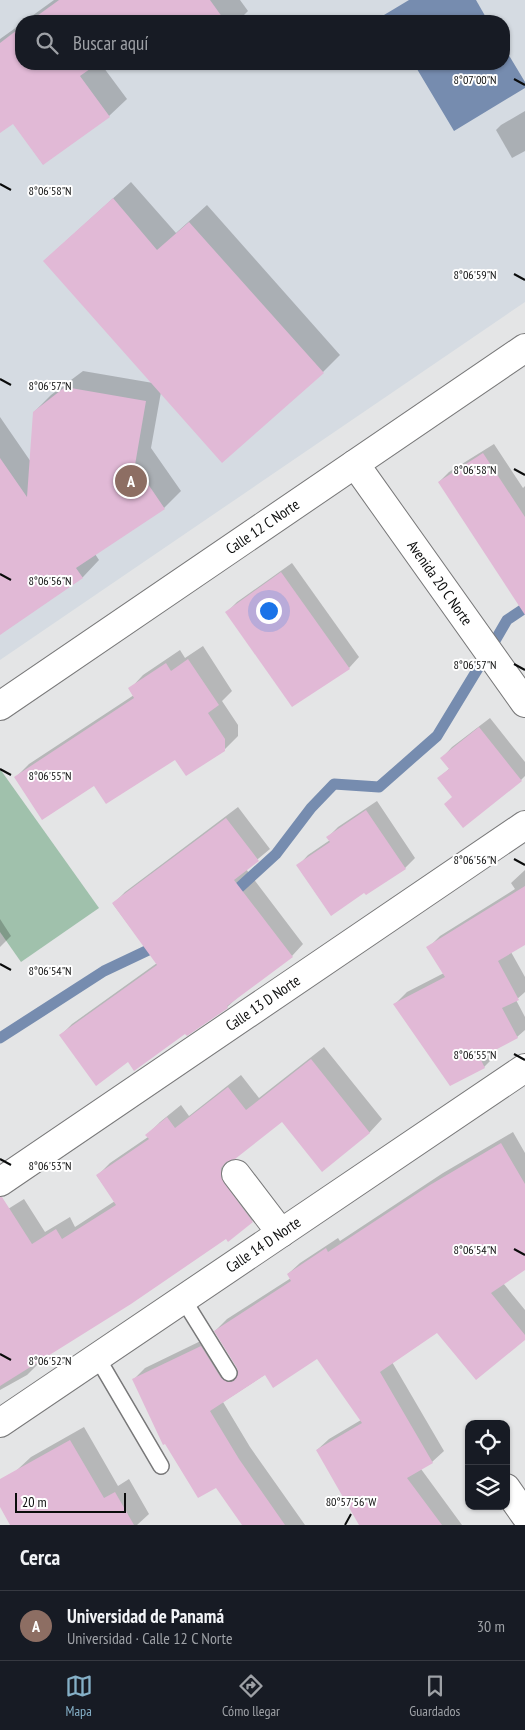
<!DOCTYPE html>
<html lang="es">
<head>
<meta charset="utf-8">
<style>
  body { margin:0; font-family:"PT Sans Narrow",sans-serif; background:#20242c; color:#f1f3f6 }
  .controls { position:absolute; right:15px; bottom:15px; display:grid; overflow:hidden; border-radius:10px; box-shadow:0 1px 4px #0004 }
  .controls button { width:45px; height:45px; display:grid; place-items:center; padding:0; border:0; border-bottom:1px solid #363941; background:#171b24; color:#f1f3f6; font:25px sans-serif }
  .scale { position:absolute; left:15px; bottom:12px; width:111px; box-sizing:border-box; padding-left:5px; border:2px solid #0b0c0c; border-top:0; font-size:14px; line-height:18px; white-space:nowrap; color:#0b0c0c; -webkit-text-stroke:4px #fff; paint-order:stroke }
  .you { position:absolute; left:268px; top:610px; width:18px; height:18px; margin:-12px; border:4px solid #fff; border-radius:50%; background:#1a73e8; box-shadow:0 0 0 8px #1a73e833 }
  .badge { display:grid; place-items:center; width:32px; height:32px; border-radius:50%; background:#85b0c7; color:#fff; font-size:16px; font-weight:700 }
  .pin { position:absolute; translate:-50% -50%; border:2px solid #fff; box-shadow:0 1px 5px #0006 }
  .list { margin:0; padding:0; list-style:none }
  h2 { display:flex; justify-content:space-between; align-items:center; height:65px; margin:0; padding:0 20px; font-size:21px }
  h2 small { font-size:16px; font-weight:400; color:#9ea1a6 }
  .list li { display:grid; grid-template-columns:32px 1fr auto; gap:15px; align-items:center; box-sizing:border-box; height:70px; padding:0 20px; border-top:1px solid #363941 }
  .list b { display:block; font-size:19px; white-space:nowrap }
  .list p { margin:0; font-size:16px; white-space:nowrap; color:#9ea1a6 }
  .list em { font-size:16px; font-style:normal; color:#9ea1a6 }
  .icon { flex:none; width:28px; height:28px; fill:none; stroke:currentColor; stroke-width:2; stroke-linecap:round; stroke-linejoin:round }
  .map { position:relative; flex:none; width:525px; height:1525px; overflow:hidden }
  .search { position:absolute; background:#171b24; box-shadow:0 1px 4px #0004; left:15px; right:15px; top:15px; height:55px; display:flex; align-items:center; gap:12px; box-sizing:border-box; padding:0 18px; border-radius:20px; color:#9ea1a6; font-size:19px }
  .sheet { height:135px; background:#171b24 }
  nav { display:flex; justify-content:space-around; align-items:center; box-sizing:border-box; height:70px; border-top:1px solid #363941; background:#171b24; font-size:14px; color:#9ea1a6 }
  nav a { display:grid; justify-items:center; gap:2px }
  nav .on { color:#85b0c7 }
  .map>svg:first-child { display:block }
</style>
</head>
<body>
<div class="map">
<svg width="525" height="1525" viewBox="0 0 525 1525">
  <rect width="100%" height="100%" fill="#e4e5e6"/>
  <!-- built -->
  <path fill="#d5dbe2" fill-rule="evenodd" d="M0 0H525V302L0 660ZM21 21H504V64H21Z"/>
  <!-- green -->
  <path fill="#a0c1ac" d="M0 769 99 908 21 962 0 932Z"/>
  <!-- water -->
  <g fill="#768caf">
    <path d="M409 0H476L488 21H388L384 15Z"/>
    <path d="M504 47 525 82V88L454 131 414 64H504Z"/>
  </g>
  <!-- shadow -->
  <g fill="#0003">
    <path d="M54 0H240L248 11 238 21H25Z"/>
    <path d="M21 24V64H101L127 99 109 116 43 164 13 122 0 131V39Z"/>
    <path d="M525 111V151L512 158 496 130 501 125Z"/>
    <path d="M131 182 176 233 207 205 340 355 323 372 161 392 151 448 181 491 164 508 95 554 99 560 83 577 0 634V417L31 462 34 412 51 395 83 371 153 383 44 261Z"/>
    <path d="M494 444 523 488 525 486V605L439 482 449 472Z"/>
    <path d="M292 563 359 657 349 668 293 705 227 612 237 602Z"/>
    <path d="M203 646 232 691 222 701 238 725V736L224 750 176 758 94 784 15 778 29 764 134 695 130 689 143 675 180 650 185 658Z"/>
    <path d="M490 718 525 762V776L521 780 453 796 439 778 450 768 442 758 452 747Z"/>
    <path d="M377 801 415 858 405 868 365 891 298 866 308 855 330 840 328 837 338 827Z"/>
    <path d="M238 807 270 849 246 869 303 944 292 956 238 997 227 1007 186 1032 128 1061 61 1035 72 1024 157 963 113 904 125 892Z"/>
    <path d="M525 870V943L511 952 525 977V992L516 1000 525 1017V1030L517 1037 493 1050 496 1055 484 1067 395 1004 407 992 444 973 428 948 440 936 515 889 511 883Z"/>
    <path d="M0 919 11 936 0 947Z"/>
    <path d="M324 1047 382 1119 370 1132 322 1170 282 1120 234 1158 233 1163 265 1208 252 1221 39 1360 40 1362 27 1375 0 1390V1214L24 1199 45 1232 70 1217 75 1227 115 1201 97 1176 110 1163 148 1137 147 1135 160 1122 181 1105 189 1116 241 1075 259 1098Z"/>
    <path d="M513 1132 525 1153V1269L503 1283 525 1310V1339L437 1331 392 1362 444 1451 432 1462 421 1469 462 1525H393L317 1450 329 1439 361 1420 318 1357 266 1374 223 1402 250 1447 305 1525H244L216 1486 133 1380 145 1368 213 1335 233 1367 240 1371 215 1331 227 1319 291 1278 288 1274 300 1263 338 1238 340 1241 443 1173Z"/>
    <path d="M84 1427 118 1486 129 1479 149 1514 137 1525H49L17 1470 31 1457Z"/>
  </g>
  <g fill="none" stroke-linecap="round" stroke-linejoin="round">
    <!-- stream -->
    <g stroke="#768caf" stroke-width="11">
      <path d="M489 651 507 620 525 608"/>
      <path d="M229 897 276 854 311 808 334 784 379 787 437 736 488 652"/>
      <path d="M0 1038 104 971 161 944"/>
    </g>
  </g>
  <!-- building -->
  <g fill="#e1b9d6">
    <path d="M59 0H210L225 21H30Z"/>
    <path d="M21 27V64H97L80 76 110 117 43 165 13 124 0 133V43Z"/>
    <path d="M113 198 157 250 189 222 324 373 222 463 43 261Z"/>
    <path d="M65 387 146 401 135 465 165 509 76 568 83 578 0 635V458L27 497 33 412Z"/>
    <path d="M483 453 525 517V615L438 482Z"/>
    <path d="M281 572 350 669 292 707 225 612Z"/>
    <path d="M188 659 219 705 208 713 225 739V751L186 776 175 760 106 804 94 786 42 820 14 777 134 698 128 688 166 663 171 671Z"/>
    <path d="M479 727 522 781 463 828 444 804 452 797 437 778 449 769 440 758Z"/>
    <path d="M366 810 406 869 366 895 364 893 331 916 296 865 330 842 326 837Z"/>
    <path d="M226 818 259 861 234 880 293 957 227 1006 228 1008 187 1036 185 1034 134 1071 128 1062 96 1086 59 1035 157 965 112 903Z"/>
    <path d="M525 886V945L498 961 519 1000 502 1008 518 1038 480 1058 485 1068 450 1086 393 1004 445 977 426 947Z"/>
    <path d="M311 1059 370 1133 322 1172 282 1122 235 1159 226 1162 221 1168V1176L224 1183 253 1222 228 1242 226 1239 131 1304 0 1386V1197H2L32 1244 56 1229 62 1239 116 1205 96 1175 149 1139 145 1135 167 1117 175 1128 228 1087 246 1110Z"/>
    <path d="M501 1143 525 1184V1270L491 1293 525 1335V1340L476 1380 437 1333 380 1372 433 1463 407 1478 442 1525H359L316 1450 362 1423 317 1359 273 1388 265 1375 210 1411 239 1459 285 1525H242L216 1488 198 1498 165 1444 163 1445 132 1379 201 1346 221 1378 229 1382 234 1381 238 1373 237 1368 214 1331 291 1281 287 1274 326 1248 328 1252 430 1185Z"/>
    <path d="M70 1440 104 1498 115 1492 134 1525H10L0 1507V1479Z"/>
  </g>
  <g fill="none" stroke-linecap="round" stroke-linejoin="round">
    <!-- lane casing -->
    <g stroke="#787879" stroke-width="18">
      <g id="lane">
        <path d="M183 1299 229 1373"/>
        <path d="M97 1357 161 1466"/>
      </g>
    </g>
    <!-- street casing -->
    <g stroke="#787879" stroke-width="30">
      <g id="street">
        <path id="s1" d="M355 464 525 703"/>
        <path id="s2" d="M0 706 525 348"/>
        <path d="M236 1174 281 1233"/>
        <path id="s3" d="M0 1182 525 825"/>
        <path id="s4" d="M0 1423 525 1068"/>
        <path d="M506 1488 525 1515"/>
      </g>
    </g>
    <!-- lane -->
    <use href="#lane" stroke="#fff" stroke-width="15"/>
    <!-- street -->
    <use href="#street" stroke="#fff" stroke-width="28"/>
  </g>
  <!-- ticks -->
  <path fill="none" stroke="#0b0c0c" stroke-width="2" d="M514 79 525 85M0 184 11 190M514 274 525 280M0 379 11 385M514 469 525 475M0 574 11 580M514 664 525 670M0 769 11 775M514 859 525 865M0 964 11 970M514 1054 525 1060M0 1159 11 1165M514 1249 525 1255M0 1354 11 1360M345 1525 351 1514"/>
  <g text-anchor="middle" stroke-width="4" stroke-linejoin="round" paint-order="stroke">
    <!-- street labels -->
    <g font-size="15" fill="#0b0c0c" stroke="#fff">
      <text dy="5" stroke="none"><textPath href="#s2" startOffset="318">Calle 12 C Norte</textPath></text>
      <text dy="5" stroke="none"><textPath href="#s1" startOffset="146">Avenida 20 C Norte</textPath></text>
      <text dy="5" stroke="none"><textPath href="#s3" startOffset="318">Calle 13 D Norte</textPath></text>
      <text dy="5" stroke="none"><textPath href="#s4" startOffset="318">Calle 14 D Norte</textPath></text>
    </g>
  </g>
  <g font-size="12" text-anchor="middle" fill="#0b0c0c" stroke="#fff" stroke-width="4" stroke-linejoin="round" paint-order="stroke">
    <text x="475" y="84">8°07'00"N</text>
    <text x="50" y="195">8°06'58"N</text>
    <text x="475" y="279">8°06'59"N</text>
    <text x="50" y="390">8°06'57"N</text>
    <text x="475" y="474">8°06'58"N</text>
    <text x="50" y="585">8°06'56"N</text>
    <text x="475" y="669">8°06'57"N</text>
    <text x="50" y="780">8°06'55"N</text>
    <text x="475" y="864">8°06'56"N</text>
    <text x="50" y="975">8°06'54"N</text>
    <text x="475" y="1059">8°06'55"N</text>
    <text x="50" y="1170">8°06'53"N</text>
    <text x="475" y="1254">8°06'54"N</text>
    <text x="50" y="1365">8°06'52"N</text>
    <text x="351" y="1506">80°57'56"W</text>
  </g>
</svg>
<div class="controls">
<button><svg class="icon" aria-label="locate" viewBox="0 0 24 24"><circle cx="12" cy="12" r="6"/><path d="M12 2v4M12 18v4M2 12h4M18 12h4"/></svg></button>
<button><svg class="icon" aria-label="layers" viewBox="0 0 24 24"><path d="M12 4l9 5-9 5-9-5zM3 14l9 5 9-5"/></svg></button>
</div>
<div class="scale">20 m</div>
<div class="you"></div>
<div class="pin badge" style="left:131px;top:481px;background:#8d6e63">A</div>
<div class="search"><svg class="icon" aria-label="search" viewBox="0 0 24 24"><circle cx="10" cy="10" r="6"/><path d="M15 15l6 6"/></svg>Buscar aquí</div>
</div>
<section class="sheet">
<h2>Cerca<small></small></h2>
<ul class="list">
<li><span class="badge" style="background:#8d6e63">A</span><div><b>Universidad de Panamá</b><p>Universidad · Calle 12 C Norte</p></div><em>30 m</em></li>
</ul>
</section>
<nav>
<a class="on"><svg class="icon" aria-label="map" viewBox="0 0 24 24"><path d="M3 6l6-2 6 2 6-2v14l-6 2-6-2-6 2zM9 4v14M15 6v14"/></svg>Mapa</a>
<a><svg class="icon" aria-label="directions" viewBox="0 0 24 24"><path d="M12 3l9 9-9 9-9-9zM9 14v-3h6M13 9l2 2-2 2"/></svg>Cómo llegar</a>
<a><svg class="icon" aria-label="saved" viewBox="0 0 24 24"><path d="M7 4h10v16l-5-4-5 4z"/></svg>Guardados</a>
</nav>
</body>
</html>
